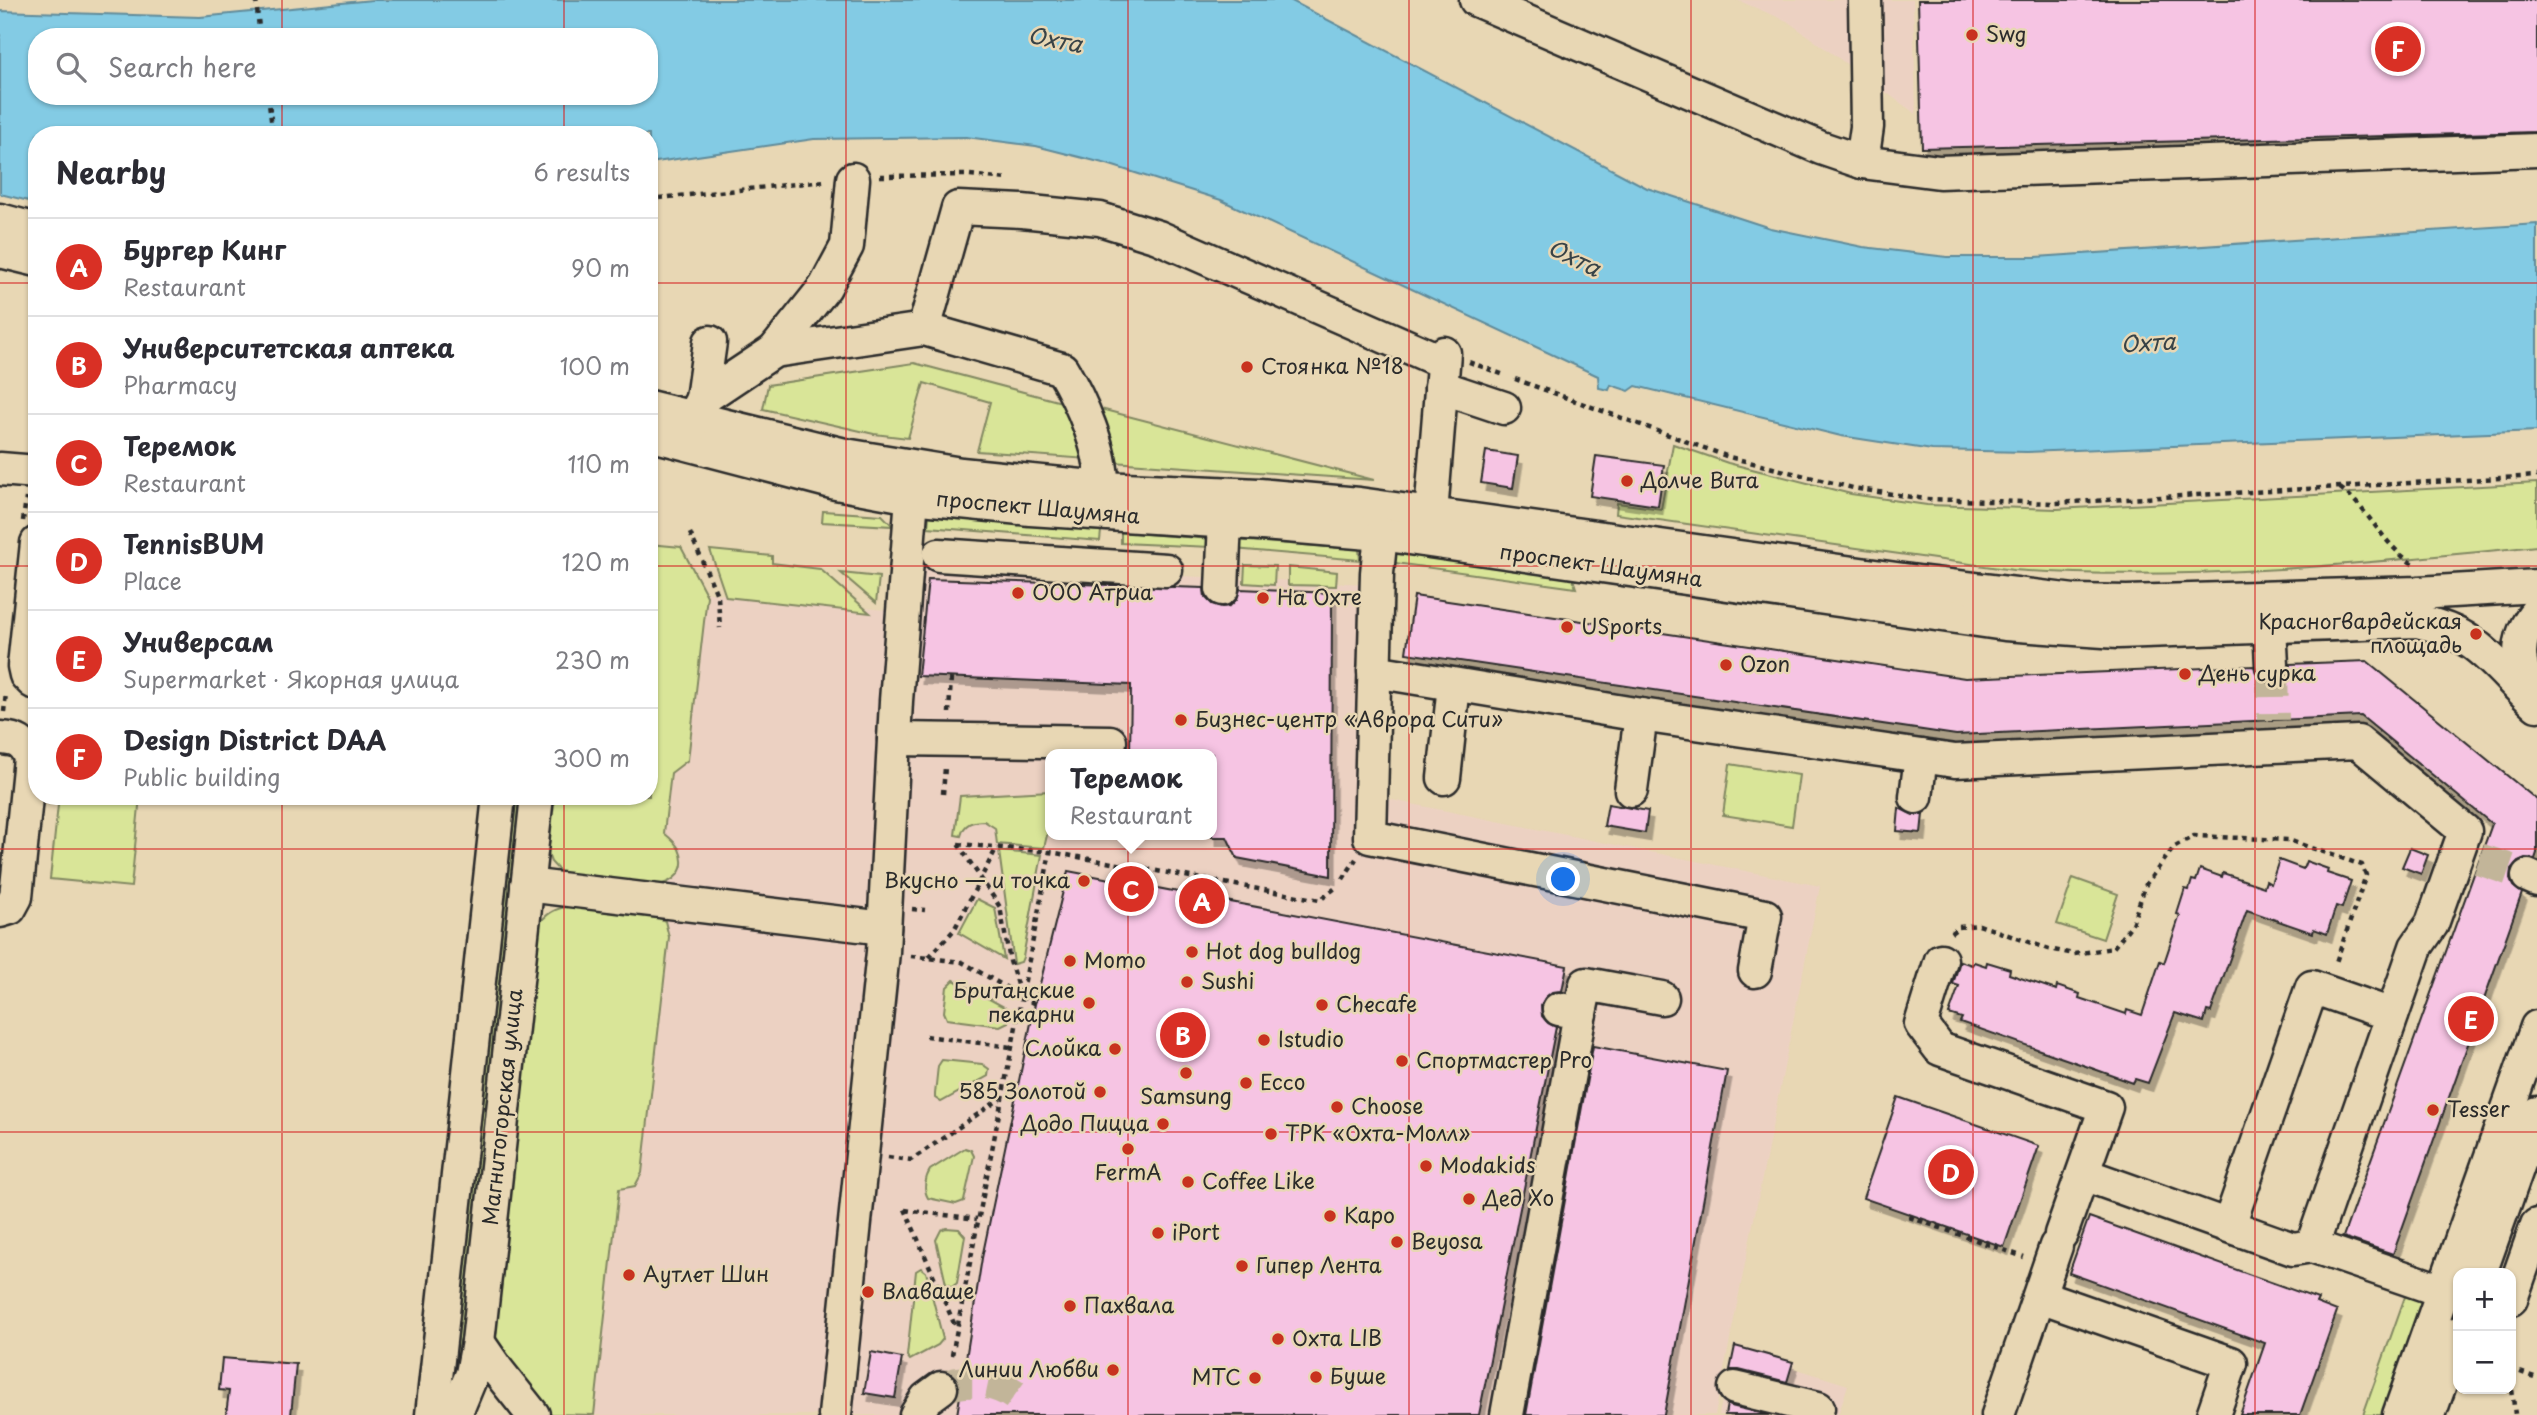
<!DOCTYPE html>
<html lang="en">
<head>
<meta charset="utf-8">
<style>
  body { margin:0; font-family:"Playpen Sans",sans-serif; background:#f2f2f3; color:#2b2b33 }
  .controls { position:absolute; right:21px; bottom:21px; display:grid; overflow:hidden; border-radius:14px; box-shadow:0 2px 5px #0004 }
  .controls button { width:63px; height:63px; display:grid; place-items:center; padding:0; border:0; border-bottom:2px solid #e1e1e2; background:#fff; color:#2b2b33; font:35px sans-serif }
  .you { position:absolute; left:1564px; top:880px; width:24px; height:24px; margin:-18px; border:5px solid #fff; border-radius:50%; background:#1a73e8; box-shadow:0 0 0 10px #1a73e833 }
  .badge { display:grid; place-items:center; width:46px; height:46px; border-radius:50%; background:#d93025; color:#fff; font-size:23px; font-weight:700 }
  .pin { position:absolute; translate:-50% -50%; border:4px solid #fff; box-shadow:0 2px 7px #0006 }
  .popup { position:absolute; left:1045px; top:749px; width:172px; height:91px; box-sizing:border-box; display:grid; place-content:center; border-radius:14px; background:#fff; filter:drop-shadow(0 2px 5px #0005); font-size:23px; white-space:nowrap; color:#7c7c81 }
  .popup b { font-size:26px; color:#2b2b33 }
  .popup::after { content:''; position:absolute; left:50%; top:100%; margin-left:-14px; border:14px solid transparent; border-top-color:#fff }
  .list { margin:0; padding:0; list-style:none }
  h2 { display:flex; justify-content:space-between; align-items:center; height:91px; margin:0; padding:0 28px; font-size:30px }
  h2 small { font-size:23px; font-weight:400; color:#7c7c81 }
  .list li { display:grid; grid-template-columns:46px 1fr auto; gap:21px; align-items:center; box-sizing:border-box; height:98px; padding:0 28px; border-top:2px solid #e1e1e2 }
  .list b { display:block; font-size:26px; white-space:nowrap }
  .list p { margin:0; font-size:23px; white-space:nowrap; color:#7c7c81 }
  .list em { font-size:23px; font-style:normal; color:#7c7c81 }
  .icon { flex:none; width:38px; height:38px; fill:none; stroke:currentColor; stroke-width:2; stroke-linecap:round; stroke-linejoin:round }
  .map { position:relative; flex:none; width:2537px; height:1415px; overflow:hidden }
  .search { position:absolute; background:#fff; box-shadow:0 2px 5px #0004; left:28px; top:28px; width:630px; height:77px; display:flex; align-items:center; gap:18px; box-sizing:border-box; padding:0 24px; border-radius:28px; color:#7c7c81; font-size:26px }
  .panel { position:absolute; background:#fff; box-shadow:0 2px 5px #0004; left:28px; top:126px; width:630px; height:679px; border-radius:28px }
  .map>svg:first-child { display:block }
</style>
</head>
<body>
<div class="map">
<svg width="2537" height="1415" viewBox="0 0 2537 1415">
  <defs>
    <filter id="shadow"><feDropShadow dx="4.5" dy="8" stdDeviation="0" flood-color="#0004"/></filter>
  </defs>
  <rect width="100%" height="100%" fill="#e8d7b4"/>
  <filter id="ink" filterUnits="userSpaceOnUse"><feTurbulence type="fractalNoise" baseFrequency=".0143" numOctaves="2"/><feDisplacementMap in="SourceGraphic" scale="14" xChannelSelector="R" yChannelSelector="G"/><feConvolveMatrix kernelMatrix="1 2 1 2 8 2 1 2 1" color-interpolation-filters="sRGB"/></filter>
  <g filter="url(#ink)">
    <!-- built -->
    <g fill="#ecd1c2" fill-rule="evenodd">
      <path d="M1737 0H1913L1916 114 1787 21Z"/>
      <path d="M921 565 1392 585 1387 799 1820 886 1715 1415H570L649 796 668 589 916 613ZM1050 754H1212V835H1050Z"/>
      <path d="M1734 1344 1795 1362 1794 1368 1848 1385 1838 1415H1719Z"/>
    </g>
    <!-- green -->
    <g fill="#d9e598" stroke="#828862" stroke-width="2">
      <path d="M914 363 1069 404 1088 459 977 451 990 402 924 383 908 438 874 434 763 409 768 385Z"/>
      <path d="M1093 407 1374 480 1113 462Z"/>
      <path d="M1673 444 1728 463 1851 494 1927 505 2057 509 2537 483V546C2363 564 2188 582 2013 570L1616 514 1617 503 1661 509Z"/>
      <path d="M823 511 882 515 893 526 822 522Z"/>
      <path d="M929 516 1101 531 1100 541 928 527Z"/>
      <path d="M1121 532 1212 539 1211 547 1121 543Z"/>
      <path d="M1235 540 1359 549 1360 560 1234 549Z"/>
      <path d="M649 544 681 547 707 596 688 760 671 773 664 833C669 837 676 843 679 849 689 871 673 884 653 886L562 874 551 862 546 848 552 796H649Z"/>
      <path d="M710 550 772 556V563L820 569 870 613 726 597Z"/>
      <path d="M1391 552 1573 579 1576 588 1388 562Z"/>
      <path d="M1245 565 1275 566 1274 585 1244 583Z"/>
      <path d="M1288 567 1337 572 1336 586 1288 585Z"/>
      <path d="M841 573 879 577 876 603Z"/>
      <path d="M1730 764 1799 775 1792 826 1723 815Z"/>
      <path d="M1050 791V831H1048L1044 848 997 844 995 828 984 821C973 821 964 823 961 836L955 835 960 796Z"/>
      <path d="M59 796H140L131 887 50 879Z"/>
      <path d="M514 796H523L460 1364 456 1366 453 1365Z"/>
      <path d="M999 851 1042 855 1023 957 1021 962 1014 964Z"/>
      <path d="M2073 878 2118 894 2103 939 2057 924Z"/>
      <path d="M977 899 995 908 1004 959 959 933Z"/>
      <path d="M571 906 657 917 665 921 669 937 642 1173 635 1186 619 1189 594 1415 550 1414 501 1355 493 1331 537 926C547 913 555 908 571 906Z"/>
      <path d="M954 980 1006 1008 1009 1012 1008 1022 1000 1026 947 1019 944 1012 947 987Z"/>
      <path d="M942 1060 982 1064 989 1069 988 1076 941 1102 935 1098V1094L938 1066Z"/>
      <path d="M965 1148 971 1150 974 1156 964 1201 956 1204 928 1198C923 1190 925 1178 930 1170Z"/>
      <path d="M946 1228 959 1229 965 1236 957 1283 952 1287 946 1284 936 1240 941 1230Z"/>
      <path d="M921 1268 926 1272 943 1339 938 1345 910 1360 907 1356 916 1271Z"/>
      <path d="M2407 1291 2424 1297 2383 1415H2363Z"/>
    </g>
    <!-- water -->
    <path fill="#83cbe4" stroke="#608b9a" stroke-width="2" fill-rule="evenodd" d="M372 0H1290L1647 188 1770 228 1863 247 1947 257H2036L2537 224V431L2027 452 1932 450 1841 436 1636 386 1629 391 1611 385 1609 390 1599 388 1598 376 1221 200 1107 164 1036 146 966 137 814 139 649 163V135H37V203L0 194V11L200 17ZM37 37H649V96H37Z"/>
    <!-- building -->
    <g fill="#f6c4e3" stroke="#2b2b2b" stroke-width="2" filter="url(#shadow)">
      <path d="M1918 0H2537V132L1922 148Z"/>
      <path d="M1486 451 1518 456 1513 488 1481 483Z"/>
      <path d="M1596 456 1664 465 1658 506 1590 496Z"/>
      <path d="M928 579 1204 588 1205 597 1212 604 1222 607 1230 606 1237 599 1240 589 1332 593 1331 876 1237 858 1227 837H1212V754H1130L1131 685 918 676Z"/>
      <path d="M1414 596 1965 678 2254 666 2257 676 2264 682 2272 683 2283 680 2289 673 2290 664 2367 661 2537 800V853L2535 859 2525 858 2518 861 2511 869 2510 879 2513 886 2522 893 2393 1254 2343 1237 2492 824 2361 716 1956 735 1406 653Z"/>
      <path d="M1608 804 1648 811 1645 833 1604 826Z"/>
      <path d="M1899 808 1913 815 1923 814 1921 833 1897 831Z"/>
      <path d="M2410 848 2428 855 2421 874 2402 867Z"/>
      <path d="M2279 860 2303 869 2306 861 2328 869 2327 873 2351 881 2342 908 2336 906 2327 934 2314 929 2313 933 2247 910 2211 1012 2207 1011 2204 1022 2175 1013 2148 1083 2135 1079 2133 1083 2097 1070 1960 1022 1962 1018 1949 1014 1959 986 1953 984 1960 961 1972 965 1974 962 1986 966 1987 962 2010 969 2009 974 2056 990 2057 986 2080 994 2079 998 2126 1014 2127 1010 2142 1015 2160 961 2164 963 2180 915 2177 914 2185 889 2189 890 2192 880 2196 881 2200 869 2222 877 2223 873 2264 887 2266 881 2271 884Z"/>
      <path d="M1068 871 1567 966 1562 991 1552 992 1545 998 1541 1005 1542 1016 1548 1023 1556 1027 1479 1415H957L982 1258 1035 1004Z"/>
      <path d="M1593 1046 1727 1071 1664 1415H1526Z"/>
      <path d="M1898 1097 2039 1146 2004 1247 1863 1198Z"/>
      <path d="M2089 1217 2318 1299 2316 1303 2337 1311 2300 1415H2240L2265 1343 2069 1273Z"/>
      <path d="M1735 1346 1793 1362 1787 1382 1739 1370H1730Z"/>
      <path d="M871 1352 902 1358 895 1398 864 1393Z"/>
      <path d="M222 1358 296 1364 291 1415H226L229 1391 219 1390Z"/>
      <path d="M1727 1404 1731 1406 1769 1415H1725Z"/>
    </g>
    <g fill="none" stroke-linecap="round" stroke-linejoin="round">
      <!-- minor-tunnel -->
      <g stroke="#c2b599" stroke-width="32" stroke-dasharray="32 16" stroke-linecap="butt">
        <path d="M2272 665 2273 720"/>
        <path d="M2479 859 2528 876"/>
        <path d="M941 1388C965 1378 994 1380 1015 1395"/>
      </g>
      <!-- minor casing -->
      <g stroke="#2b2b2b" stroke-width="37">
        <g id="minor">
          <path d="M1476 0 1821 148 1862 162 1939 172 2537 150"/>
          <path d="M1862 162 1867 127 1865 0"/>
          <path d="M0 220 37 230"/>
          <path d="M0 251 37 260"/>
          <path d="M924 329 958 208 1022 211 1100 219 1158 237 1443 362"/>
          <path d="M774 351 825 287 847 246 853 179"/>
          <path d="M1441 387 1504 408"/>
          <path d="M702 399 710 342"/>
          <path d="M649 407 845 455 961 474 1102 488 1259 495 1359 504 1918 582 2074 601 2127 602 2418 593 2537 586"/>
          <path d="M649 434 836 483 912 497 1030 509 1262 524 1381 534 2005 624 2118 632 2417 621C2479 633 2494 665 2537 705"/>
          <path d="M688 435 692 418 702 399 774 351 924 329 1062 369C1080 399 1104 452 1102 488"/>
          <path d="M0 469 37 472"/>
          <path d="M1431 514 1444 353"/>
          <path d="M1381 534 1377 573 1370 837 1765 916 1755 971"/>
          <path d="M939 555 1166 570"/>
          <path d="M1222 589 1225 521"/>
          <path d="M2270 627 2272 665"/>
          <path d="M1374 671 1641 715 1955 761 2358 742 2465 831 2432 924 2416 947 2312 1246"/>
          <path d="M33 682 26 675 24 666 37 543"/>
          <path d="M2531 698C2519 664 2512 641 2537 611"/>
          <path d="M0 738C17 739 24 742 30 758L16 897 10 908 0 911"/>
          <path d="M894 739 1110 742"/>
          <path d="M1444 778 1454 685"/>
          <path d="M1631 790 1641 715"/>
          <path d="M1916 797 1921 756"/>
          <path d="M2528 876 2537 880"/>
          <path d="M527 885 884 928"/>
          <path d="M1941 960 1921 1024 1940 1049 2106 1107 2061 1234"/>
          <path d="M1580 1013 1586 984 1662 998"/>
          <path d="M2083 1174 2293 1249 2312 1246 2443 1291"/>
          <path d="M2229 1225 2312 987 2392 1015"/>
          <path d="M2480 1273 2537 1113"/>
          <path d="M2040 1296 2231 1363 2213 1415"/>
          <path d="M2511 1299 2537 1225"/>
          <path d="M478 1342 498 1371 533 1415"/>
          <path d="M1735 1388 1818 1408"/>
          <path d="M432 1415 499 796"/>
          <path d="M455 1415 472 1374 478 1342 537 796"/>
          <path d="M835 1415 883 952 896 701 912 497"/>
          <path d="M916 1415 926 1399 941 1388"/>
          <path d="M1507 1415 1580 1013 1559 1009"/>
          <path d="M1998 1415 2056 1246"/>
          <path d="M2399 1415 2537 1027"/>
          <path d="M2429 1415 2458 1333"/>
        </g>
      </g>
      <!-- path -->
      <g stroke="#2b2b2b" stroke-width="4.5" stroke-dasharray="5 5" stroke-linecap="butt">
        <path d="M256 0 260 37"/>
        <path d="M268 96 273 135"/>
        <path d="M880 176 969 175 1008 179"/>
        <path d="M649 199 826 181"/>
        <path d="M1469 362 1504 375"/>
        <path d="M1515 379 1729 457 1853 488 1925 499 2055 503 2537 476"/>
        <path d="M2340 488C2369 509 2382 544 2413 564"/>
        <path d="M23 521 26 498"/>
        <path d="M690 533 718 597 720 628"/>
        <path d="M4 712 6 693"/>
        <path d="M949 713 951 677"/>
        <path d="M943 794 945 767"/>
        <path d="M958 844 1000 907 1010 961 1020 995"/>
        <path d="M958 844 1050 852"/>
        <path d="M1343 879 1356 859"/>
        <path d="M912 909 925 910"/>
        <path d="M1951 933 1959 927 1979 925 2049 949 2074 954 2113 948 2132 924 2146 884 2175 846 2194 836 2288 840 2362 865 2366 875 2335 965"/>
        <path d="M911 956 962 962 1035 1004"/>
        <path d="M929 957 954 930 997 847"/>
        <path d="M926 1036 1011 1047"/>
        <path d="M888 1157 911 1160 1000 1099"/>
        <path d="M905 1209 956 1328"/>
        <path d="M905 1210 977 1219"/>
        <path d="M1909 1217 2024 1257"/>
        <path d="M952 1355 1050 852 1320 900 1338 886"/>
        <path d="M2520 1372 2537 1378"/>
        <path d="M2511 1380 2515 1415"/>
      </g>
      <!-- minor -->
      <use href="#minor" stroke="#e8d7b4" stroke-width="32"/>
    </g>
  </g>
  <!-- grid -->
  <path fill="none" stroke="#d62828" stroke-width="2" stroke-opacity="0.55" d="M282 0V37M564 0V37M846 0V1415M1128 0V1415M1409 0V1415M1691 0V1415M1973 0V1415M2255 0V1415M282 96V135M564 96V135M0 283H37M649 283H2537M0 566H37M649 566H2537M282 796V1415M564 796V1415M0 849H2537M0 1132H2537"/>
  <!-- markers -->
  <g fill="#c8321e" stroke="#e8d7b4" stroke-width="2.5">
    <circle cx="1972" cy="35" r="7"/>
    <circle cx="1247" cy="367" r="7"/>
    <circle cx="1627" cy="481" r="7"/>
    <circle cx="1018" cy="593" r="7"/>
    <circle cx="1263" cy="598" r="7"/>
    <circle cx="1567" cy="627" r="7"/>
    <circle cx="2476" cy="634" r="7"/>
    <circle cx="1726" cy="665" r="7"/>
    <circle cx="2185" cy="674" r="7"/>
    <circle cx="1181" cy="720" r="7"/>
    <circle cx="1084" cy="881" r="7"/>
    <circle cx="1192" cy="952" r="7"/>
    <circle cx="1070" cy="961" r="7"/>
    <circle cx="1187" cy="982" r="7"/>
    <circle cx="1089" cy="1003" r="7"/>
    <circle cx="1322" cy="1005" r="7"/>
    <circle cx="1264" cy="1040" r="7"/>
    <circle cx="1115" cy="1049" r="7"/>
    <circle cx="1402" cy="1061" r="7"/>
    <circle cx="1186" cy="1073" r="7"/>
    <circle cx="1246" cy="1083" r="7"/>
    <circle cx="1100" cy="1092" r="7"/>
    <circle cx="1337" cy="1107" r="7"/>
    <circle cx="2433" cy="1110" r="7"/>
    <circle cx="1163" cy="1124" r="7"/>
    <circle cx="1271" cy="1134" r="7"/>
    <circle cx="1128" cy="1149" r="7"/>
    <circle cx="1426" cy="1166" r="7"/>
    <circle cx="1188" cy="1182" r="7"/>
    <circle cx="1469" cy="1199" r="7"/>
    <circle cx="1330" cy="1216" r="7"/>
    <circle cx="1158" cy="1233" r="7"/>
    <circle cx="1397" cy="1242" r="7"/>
    <circle cx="1242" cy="1266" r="7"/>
    <circle cx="629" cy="1275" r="7"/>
    <circle cx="868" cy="1292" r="7"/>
    <circle cx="1070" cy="1306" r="7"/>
    <circle cx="1278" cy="1339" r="7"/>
    <circle cx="1113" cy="1370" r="7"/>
    <circle cx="1316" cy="1377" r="7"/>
    <circle cx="1255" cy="1378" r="7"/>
  </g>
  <g text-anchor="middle" stroke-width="5" stroke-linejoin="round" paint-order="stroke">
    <!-- poi labels -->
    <g font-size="21" fill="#2b2b2b" stroke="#e8d7b4" text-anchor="start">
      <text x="1986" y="42">Swg</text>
      <text x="1261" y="374">Стоянка №18</text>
      <text x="1641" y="488">Долче Вита</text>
      <text x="1032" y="600">ООО Атриа</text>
      <text x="1277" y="605">На Охте</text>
      <text x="2462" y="629" text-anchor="end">Красногвардейская<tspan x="2462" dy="24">площадь</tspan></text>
      <text x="1581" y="634">USports</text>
      <text x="1740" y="672">Ozon</text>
      <text x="2199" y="681">День сурка</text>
      <text x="1195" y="727">Бизнес-центр «Аврора Сити»</text>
      <text x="1070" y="888" text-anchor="end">Вкусно — и точка</text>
      <text x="1206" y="959">Hot dog bulldog</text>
      <text x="1084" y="968">Momo</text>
      <text x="1201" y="989">Sushi</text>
      <text x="1075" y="998" text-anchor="end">Британские<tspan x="1075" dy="24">пекарни</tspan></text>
      <text x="1336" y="1012">Checafe</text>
      <text x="1278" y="1047">Istudio</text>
      <text x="1101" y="1056" text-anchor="end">Слойка</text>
      <text x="1416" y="1068">Спортмастер Pro</text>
      <text x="1260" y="1090">Ecco</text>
      <text x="1086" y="1099" text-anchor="end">585 Золотой</text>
      <text x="1186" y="1104" text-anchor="middle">Samsung</text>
      <text x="1351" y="1114">Choose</text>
      <text x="2447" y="1117">Tesser</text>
      <text x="1149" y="1131" text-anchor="end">Додо Пицца</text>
      <text x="1285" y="1141">ТРК «Охта-Молл»</text>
      <text x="1440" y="1173">Modakids</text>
      <text x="1128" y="1180" text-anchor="middle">FermA</text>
      <text x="1202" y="1189">Coffee Like</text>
      <text x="1483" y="1206">Дед Хо</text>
      <text x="1344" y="1223">Каро</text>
      <text x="1172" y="1240">iPort</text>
      <text x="1411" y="1249">Beyosa</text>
      <text x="1256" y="1273">Гипер Лента</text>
      <text x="643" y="1282">Аутлет Шин</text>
      <text x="882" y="1299">Влаваше</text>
      <text x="1084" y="1313">Пахвала</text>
      <text x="1292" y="1346">Охта LIB</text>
      <text x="1099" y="1377" text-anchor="end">Линии Любви</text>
      <text x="1330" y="1384">Буше</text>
      <text x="1241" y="1385" text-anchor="end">МТС</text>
    </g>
    <!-- street labels -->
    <g font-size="21" fill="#2b2b2b" stroke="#e8d7b4">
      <text transform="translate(1038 508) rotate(5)" y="7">проспект Шаумяна</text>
      <text transform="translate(1601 566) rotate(8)" y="7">проспект Шаумяна</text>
      <text transform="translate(503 1107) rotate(-84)" y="7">Магнитогорская улица</text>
    </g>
    <!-- water labels -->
    <g font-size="23" font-style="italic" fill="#384347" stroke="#e8d7b4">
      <text transform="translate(1055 40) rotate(11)" y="8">Охта</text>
      <text transform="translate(1574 258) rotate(26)" y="8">Охта</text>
      <text transform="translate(2148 343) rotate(-3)" y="8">Охта</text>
    </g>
  </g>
</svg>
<div class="controls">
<button>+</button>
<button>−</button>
</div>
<div class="you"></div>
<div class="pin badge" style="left:1202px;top:901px">A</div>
<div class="pin badge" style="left:1183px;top:1035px">B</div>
<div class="pin badge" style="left:1131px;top:889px">C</div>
<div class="popup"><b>Теремок</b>Restaurant</div>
<div class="pin badge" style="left:1951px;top:1172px">D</div>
<div class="pin badge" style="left:2471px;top:1019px">E</div>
<div class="pin badge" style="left:2398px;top:49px">F</div>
<div class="search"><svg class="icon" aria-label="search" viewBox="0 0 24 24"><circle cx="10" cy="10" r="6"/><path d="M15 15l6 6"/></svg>Search here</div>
<section class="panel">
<h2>Nearby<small>6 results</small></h2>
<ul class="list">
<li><span class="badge">A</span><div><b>Бургер Кинг</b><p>Restaurant</p></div><em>90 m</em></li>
<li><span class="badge">B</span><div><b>Университетская аптека</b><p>Pharmacy</p></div><em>100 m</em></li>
<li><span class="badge">C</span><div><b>Теремок</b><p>Restaurant</p></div><em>110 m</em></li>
<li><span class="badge">D</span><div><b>TennisBUM</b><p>Place</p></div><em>120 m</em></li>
<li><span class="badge">E</span><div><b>Универсам</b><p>Supermarket · Якорная улица</p></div><em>230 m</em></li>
<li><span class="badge">F</span><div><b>Design District DAA</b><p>Public building</p></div><em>300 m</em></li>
</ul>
</section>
</div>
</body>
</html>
